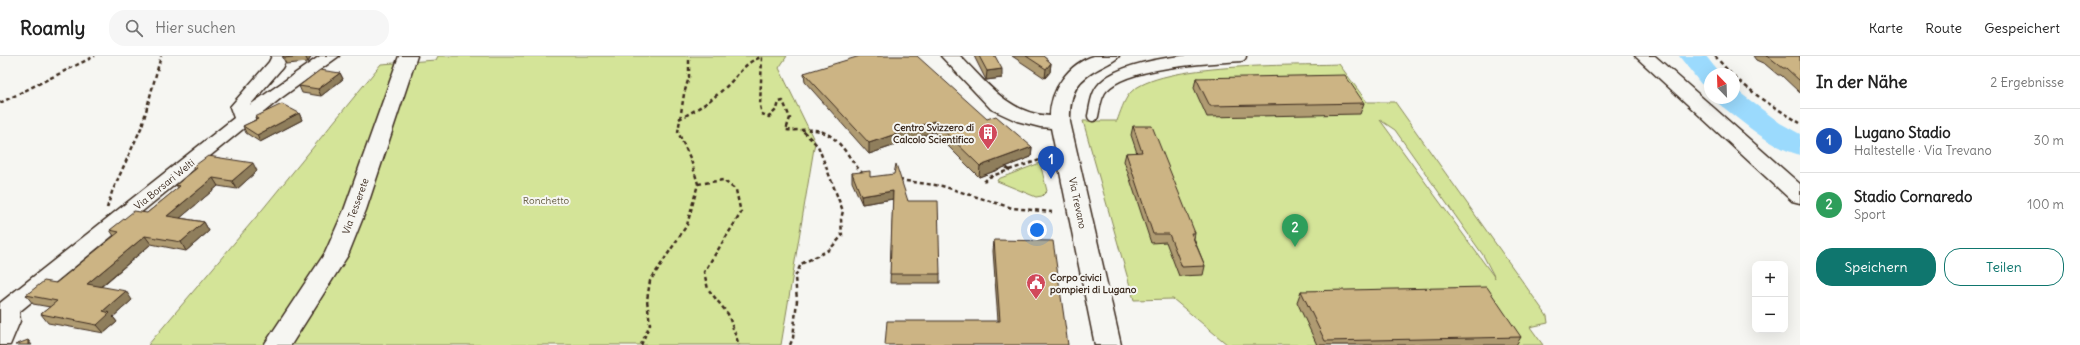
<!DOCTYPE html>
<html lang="de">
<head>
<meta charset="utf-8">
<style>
  body { margin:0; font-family:Delius,sans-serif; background:#f6f6f6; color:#222 }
  .controls { position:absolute; right:12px; bottom:12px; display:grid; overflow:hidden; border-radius:8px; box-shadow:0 4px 16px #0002 }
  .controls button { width:36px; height:36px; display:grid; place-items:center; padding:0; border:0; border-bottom:1px solid #e0e0e0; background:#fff; color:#222; font:20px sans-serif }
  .compass { position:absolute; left:1704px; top:12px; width:36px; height:36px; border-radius:50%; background:#fff; box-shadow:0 4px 16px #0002; rotate:337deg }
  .you { position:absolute; left:1037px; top:174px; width:14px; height:14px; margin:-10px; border:3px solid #fff; border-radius:50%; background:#1a73e8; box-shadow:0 0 0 6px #1a73e833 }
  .badge { display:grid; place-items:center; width:26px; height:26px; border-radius:50%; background:#0f766e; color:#fff; font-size:13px; font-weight:700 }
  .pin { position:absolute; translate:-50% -33px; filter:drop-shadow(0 1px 2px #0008) }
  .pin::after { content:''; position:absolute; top:21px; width:14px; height:12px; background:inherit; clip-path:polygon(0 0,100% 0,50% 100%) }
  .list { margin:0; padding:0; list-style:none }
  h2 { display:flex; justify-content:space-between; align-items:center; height:52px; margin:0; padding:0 16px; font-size:17px }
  h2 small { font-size:13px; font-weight:400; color:#767676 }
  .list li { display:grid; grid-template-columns:26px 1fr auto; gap:12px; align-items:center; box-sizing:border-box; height:64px; padding:0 16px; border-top:1px solid #e0e0e0 }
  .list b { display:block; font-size:15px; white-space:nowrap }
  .list p { margin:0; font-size:13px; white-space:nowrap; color:#767676 }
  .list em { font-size:13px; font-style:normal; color:#767676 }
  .actions { display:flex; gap:8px; padding:12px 16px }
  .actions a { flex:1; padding:9px 0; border:1px solid #0f766e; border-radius:16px; text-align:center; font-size:14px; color:#0f766e }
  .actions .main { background:#0f766e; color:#fff }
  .icon { flex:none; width:22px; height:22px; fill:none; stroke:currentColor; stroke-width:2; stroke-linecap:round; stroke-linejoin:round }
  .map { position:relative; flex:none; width:1800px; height:289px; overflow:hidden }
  header { display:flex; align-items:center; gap:24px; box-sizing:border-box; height:56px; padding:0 20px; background:#fff; border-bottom:1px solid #e0e0e0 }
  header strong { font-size:19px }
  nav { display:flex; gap:22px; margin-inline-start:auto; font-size:14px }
  .search { width:280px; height:36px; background:#f6f6f6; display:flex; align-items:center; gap:10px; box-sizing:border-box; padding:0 14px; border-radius:16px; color:#767676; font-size:15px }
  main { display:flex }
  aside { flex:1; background:#fff }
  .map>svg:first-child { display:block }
</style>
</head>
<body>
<header>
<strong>Roamly</strong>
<div class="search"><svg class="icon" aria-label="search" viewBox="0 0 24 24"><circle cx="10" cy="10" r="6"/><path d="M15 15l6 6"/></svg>Hier suchen</div>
<nav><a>Karte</a><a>Route</a><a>Gespeichert</a></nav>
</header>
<main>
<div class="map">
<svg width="1800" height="289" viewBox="0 0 1800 289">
  <rect width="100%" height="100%" fill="#f6f6f2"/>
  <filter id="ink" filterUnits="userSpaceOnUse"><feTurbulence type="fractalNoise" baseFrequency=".025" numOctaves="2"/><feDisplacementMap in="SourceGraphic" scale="8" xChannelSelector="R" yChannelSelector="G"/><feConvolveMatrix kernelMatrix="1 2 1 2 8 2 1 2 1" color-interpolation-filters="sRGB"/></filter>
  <g filter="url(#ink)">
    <!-- green -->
    <g fill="#d4e498" stroke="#88875b" fill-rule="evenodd">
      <path d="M438 0H787L779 12 815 86 781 289H148L262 154 381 8 436 4Z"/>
      <path d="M1339 8 1367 46H1395L1547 260 1548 267 1530 271 1543 289H1228L1173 243 1134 244 1083 65H1117C1120 57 1124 44 1130 37 1160 6 1294 10 1339 8ZM1380 64 1395 74 1483 199 1495 222Z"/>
      <path d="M1040 107 1047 135 1042 140 1036 141 997 125 998 123Z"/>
    </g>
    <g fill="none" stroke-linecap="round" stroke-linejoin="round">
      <!-- river -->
      <g fill="#9bdafd" fill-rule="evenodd">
        <path d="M1679 0H1706L1720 18H1710V30L1701 28Z"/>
        <path d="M1734 35 1739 36 1780 67 1800 78V99C1770 91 1744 67 1719 48L1715 42H1734Z"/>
      </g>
      <!-- lane casing -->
      <g stroke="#3b2a1e" stroke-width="13">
        <path id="lane" d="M1093 60C1095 51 1096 38 1103 31 1126 6 1207 2 1241 0"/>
      </g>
      <!-- street casing -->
      <g stroke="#3b2a1e" stroke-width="3">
        <path id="street" d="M272 0H288L282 12 250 49 320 0H339L281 42 19 256 20 265 10 289H0V247L234 62 230 51 269 6Z"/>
      </g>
      <!-- secondary casing -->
      <g stroke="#3b2a1e" stroke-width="3">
        <g id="secondary">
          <path d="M399 0H417L366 154 348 199 291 289H264L325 197 344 154Z"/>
          <path d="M941 0H960C987 27 1009 58 1050 60 1050 34 1069 7 1094 0 1101 0 1111 0 1119 0 1115 5 1109 7 1104 10 1077 23 1069 36 1070 66L1121 289H1095L1051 72 1040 71 1017 65 991 53Z"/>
          <path d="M1635 0H1655L1800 128V147L1792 145Z"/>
        </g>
      </g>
      <!-- path -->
      <g stroke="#3b2a1e" stroke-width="2.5" stroke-dasharray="4 3" stroke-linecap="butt">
        <path d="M1715 0 1731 18"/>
        <path d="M1734 21 1763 44 1800 67"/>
        <path d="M0 47 95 0"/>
        <path d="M679 63C697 54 715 42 729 28 741 16 746 5 762 1L760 50 762 58 769 61 777 53 779 46 783 45 790 62 786 74C795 75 805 73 814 74 838 76 848 102 863 118"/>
        <path d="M1009 114 1046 102"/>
        <path d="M899 124 942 130 1012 152 1052 156"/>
        <path d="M984 126 989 121 1009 114 1006 111"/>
        <path d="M698 128 723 124 736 134 741 157 704 216 708 233 728 258 739 289"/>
        <path d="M107 152 112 136 142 70 161 0"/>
        <path d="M641 289 650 268 647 244 650 225 687 169 698 128 691 104 678 76 684 38 689 21V0"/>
        <path d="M790 289 793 282 797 244 795 221 801 208 829 194 842 180 841 163 843 155 818 90 803 75"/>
      </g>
      <!-- lane -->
      <use href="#lane" stroke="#f6f6f2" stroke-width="10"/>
      <!-- street -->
      <use href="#street" fill="#f6f6f2" fill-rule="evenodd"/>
      <!-- secondary -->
      <use href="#secondary" fill="#f6f6f2" fill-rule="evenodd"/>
    </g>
    <!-- wall -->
    <g fill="#af9b72" stroke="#3b2a1e">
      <path d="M283 0H312L308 6 286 8 283 2Z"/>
      <path d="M974 0H995L1002 22 986 24Z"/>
      <path d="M1012 0H1043L1051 7 1050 16 1045 22Z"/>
      <path d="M1753 0H1800V37L1781 19H1778L1765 8 1756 4Z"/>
      <path d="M340 17 343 23 321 40 302 37 299 30Z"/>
      <path d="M804 17 987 63 1032 91 1031 101 979 121 934 76 869 98 805 26Z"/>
      <path d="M1196 22 1364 47 1360 58 1207 61 1194 32Z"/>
      <path d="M299 57 302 64 260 86 246 77 243 70 256 64 255 61Z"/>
      <path d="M1133 70 1195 177 1194 183 1205 210 1203 219 1179 220 1166 186 1151 187 1124 105 1126 97H1137L1131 79Z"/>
      <path d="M193 111 257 115 237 133 218 130 180 162 204 166 209 175 186 195 151 188 101 231 132 244 113 261 117 266 104 277 48 267 41 258 50 251 33 248 26 239 56 227 114 180 110 174 147 157 178 132 176 129 195 114Z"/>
      <path d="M852 117 870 121 908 145 940 218V227H890L893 143 862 148 852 126Z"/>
      <path d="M994 184 1068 289 998 265 993 195Z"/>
      <path d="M1301 235 1521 281 1516 289H1317L1297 246Z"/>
    </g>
    <!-- shaded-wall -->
    <g fill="#8f7e5c" stroke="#3b2a1e">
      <path d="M305 0H312L308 6Z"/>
      <path d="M1051 7 1050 16 1045 22 1046 13Z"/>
      <path d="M1002 13V22L986 24 987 15Z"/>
      <path d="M340 17 343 23 321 40 318 33Z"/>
      <path d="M299 57 302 64 260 86 257 79Z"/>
      <path d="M934 65V76L869 98V87Z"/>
      <path d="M1032 91 1031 101 979 121 980 110Z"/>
      <path d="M253 107 257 115 237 133 232 125Z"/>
      <path d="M213 122 218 130 172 169 167 160Z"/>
      <path d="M893 135V143L862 148 861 140Z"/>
      <path d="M204 166 209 175 186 195 181 186Z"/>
      <path d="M145 180 151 188 93 237 87 228Z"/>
      <path d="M126 235 132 244 113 261 117 266 104 277 97 269 103 255Z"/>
      <path d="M28 284 32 289H28Z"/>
    </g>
    <!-- building -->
    <g fill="#ccb484" stroke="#3b2a1e">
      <path d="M283 0H305L283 2Z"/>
      <path d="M860 0H917L987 63 996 60 1032 91 980 110 934 65 869 87 804 17Z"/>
      <path d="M979 0H995L1002 13 987 15Z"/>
      <path d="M1026 0H1043L1051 7 1046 13Z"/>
      <path d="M1767 0H1800V25L1786 12H1783L1769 1Z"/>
      <path d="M320 14 340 17 318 33 299 30Z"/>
      <path d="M1345 19 1364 47 1210 50 1196 22Z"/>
      <path d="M282 48 299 57 257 79 243 70 258 63 255 61Z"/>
      <path d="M1133 70H1152L1195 177H1191L1205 210 1182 211 1169 178H1153L1126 97 1142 96Z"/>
      <path d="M208 100 253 107 232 125 213 122 167 160 204 166 181 186 145 180 87 228 126 235 103 255 110 257 97 269 41 258 57 245 26 239 44 225 56 227 119 176 110 174 134 155 147 157 180 130 176 129 197 112 193 111Z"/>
      <path d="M896 108 908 145H938L940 218H890L893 135 861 140 852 117 870 115V121L894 118Z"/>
      <path d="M994 184 1053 185 1068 289H885L887 265H1000Z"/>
      <path d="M1487 231 1521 281 1325 285 1301 235Z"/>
      <path d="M28 284V289H15Z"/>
    </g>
  </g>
  <!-- icons -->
  <defs>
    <g id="building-pin" transform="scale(1)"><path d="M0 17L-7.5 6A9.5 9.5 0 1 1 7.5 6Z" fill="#d1495b" stroke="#f6f6f2"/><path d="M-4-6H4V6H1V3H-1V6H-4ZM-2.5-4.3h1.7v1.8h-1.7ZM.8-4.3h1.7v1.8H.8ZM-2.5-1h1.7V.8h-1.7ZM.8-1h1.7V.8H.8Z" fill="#fff"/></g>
    <g id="civic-pin" transform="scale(1)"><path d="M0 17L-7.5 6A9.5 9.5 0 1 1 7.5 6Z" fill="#d1495b" stroke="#f6f6f2"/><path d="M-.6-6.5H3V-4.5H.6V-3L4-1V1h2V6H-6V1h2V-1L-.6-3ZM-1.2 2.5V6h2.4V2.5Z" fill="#fff"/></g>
  </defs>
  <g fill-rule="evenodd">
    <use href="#building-pin" x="988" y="77"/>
    <use href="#civic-pin" x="1036" y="227"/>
  </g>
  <g text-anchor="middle" stroke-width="4" stroke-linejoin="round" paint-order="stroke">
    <!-- poi labels -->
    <g font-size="10" font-weight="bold" fill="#3b2a1e" stroke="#f6f6f2" text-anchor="end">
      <text x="974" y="75">Centro Svizzero di<tspan x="974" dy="12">Calcolo Scientifico</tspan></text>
      <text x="1050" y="225" text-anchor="start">Corpo civici<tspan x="1050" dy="12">pompieri di Lugano</tspan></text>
    </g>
    <!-- street labels -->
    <g font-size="10" fill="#3b2a1e" stroke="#f6f6f2">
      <text transform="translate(164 128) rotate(-39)" y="4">Via Borsari Welti</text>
      <text transform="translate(1078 147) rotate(78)" y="4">Via Trevano</text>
      <text transform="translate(355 150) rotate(-70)" y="4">Via Tesserete</text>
    </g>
    <!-- park labels -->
    <g font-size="10" fill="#61583c" stroke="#f6f6f2">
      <text x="546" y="148">Ronchetto</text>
    </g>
  </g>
</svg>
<div class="controls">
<button>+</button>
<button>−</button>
</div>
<svg class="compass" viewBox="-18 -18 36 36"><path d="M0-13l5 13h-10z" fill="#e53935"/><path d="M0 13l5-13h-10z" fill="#767676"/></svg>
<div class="you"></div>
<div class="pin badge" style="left:1051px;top:123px;background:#1a4fb4">1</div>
<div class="pin badge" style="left:1295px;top:191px;background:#2e9e5b">2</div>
</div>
<aside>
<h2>In der Nähe<small>2 Ergebnisse</small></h2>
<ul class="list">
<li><span class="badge" style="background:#1a4fb4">1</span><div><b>Lugano Stadio</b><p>Haltestelle · Via Trevano</p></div><em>30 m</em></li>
<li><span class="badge" style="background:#2e9e5b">2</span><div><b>Stadio Cornaredo</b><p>Sport</p></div><em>100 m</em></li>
</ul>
<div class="actions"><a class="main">Speichern</a><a>Teilen</a></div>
</aside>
</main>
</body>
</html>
